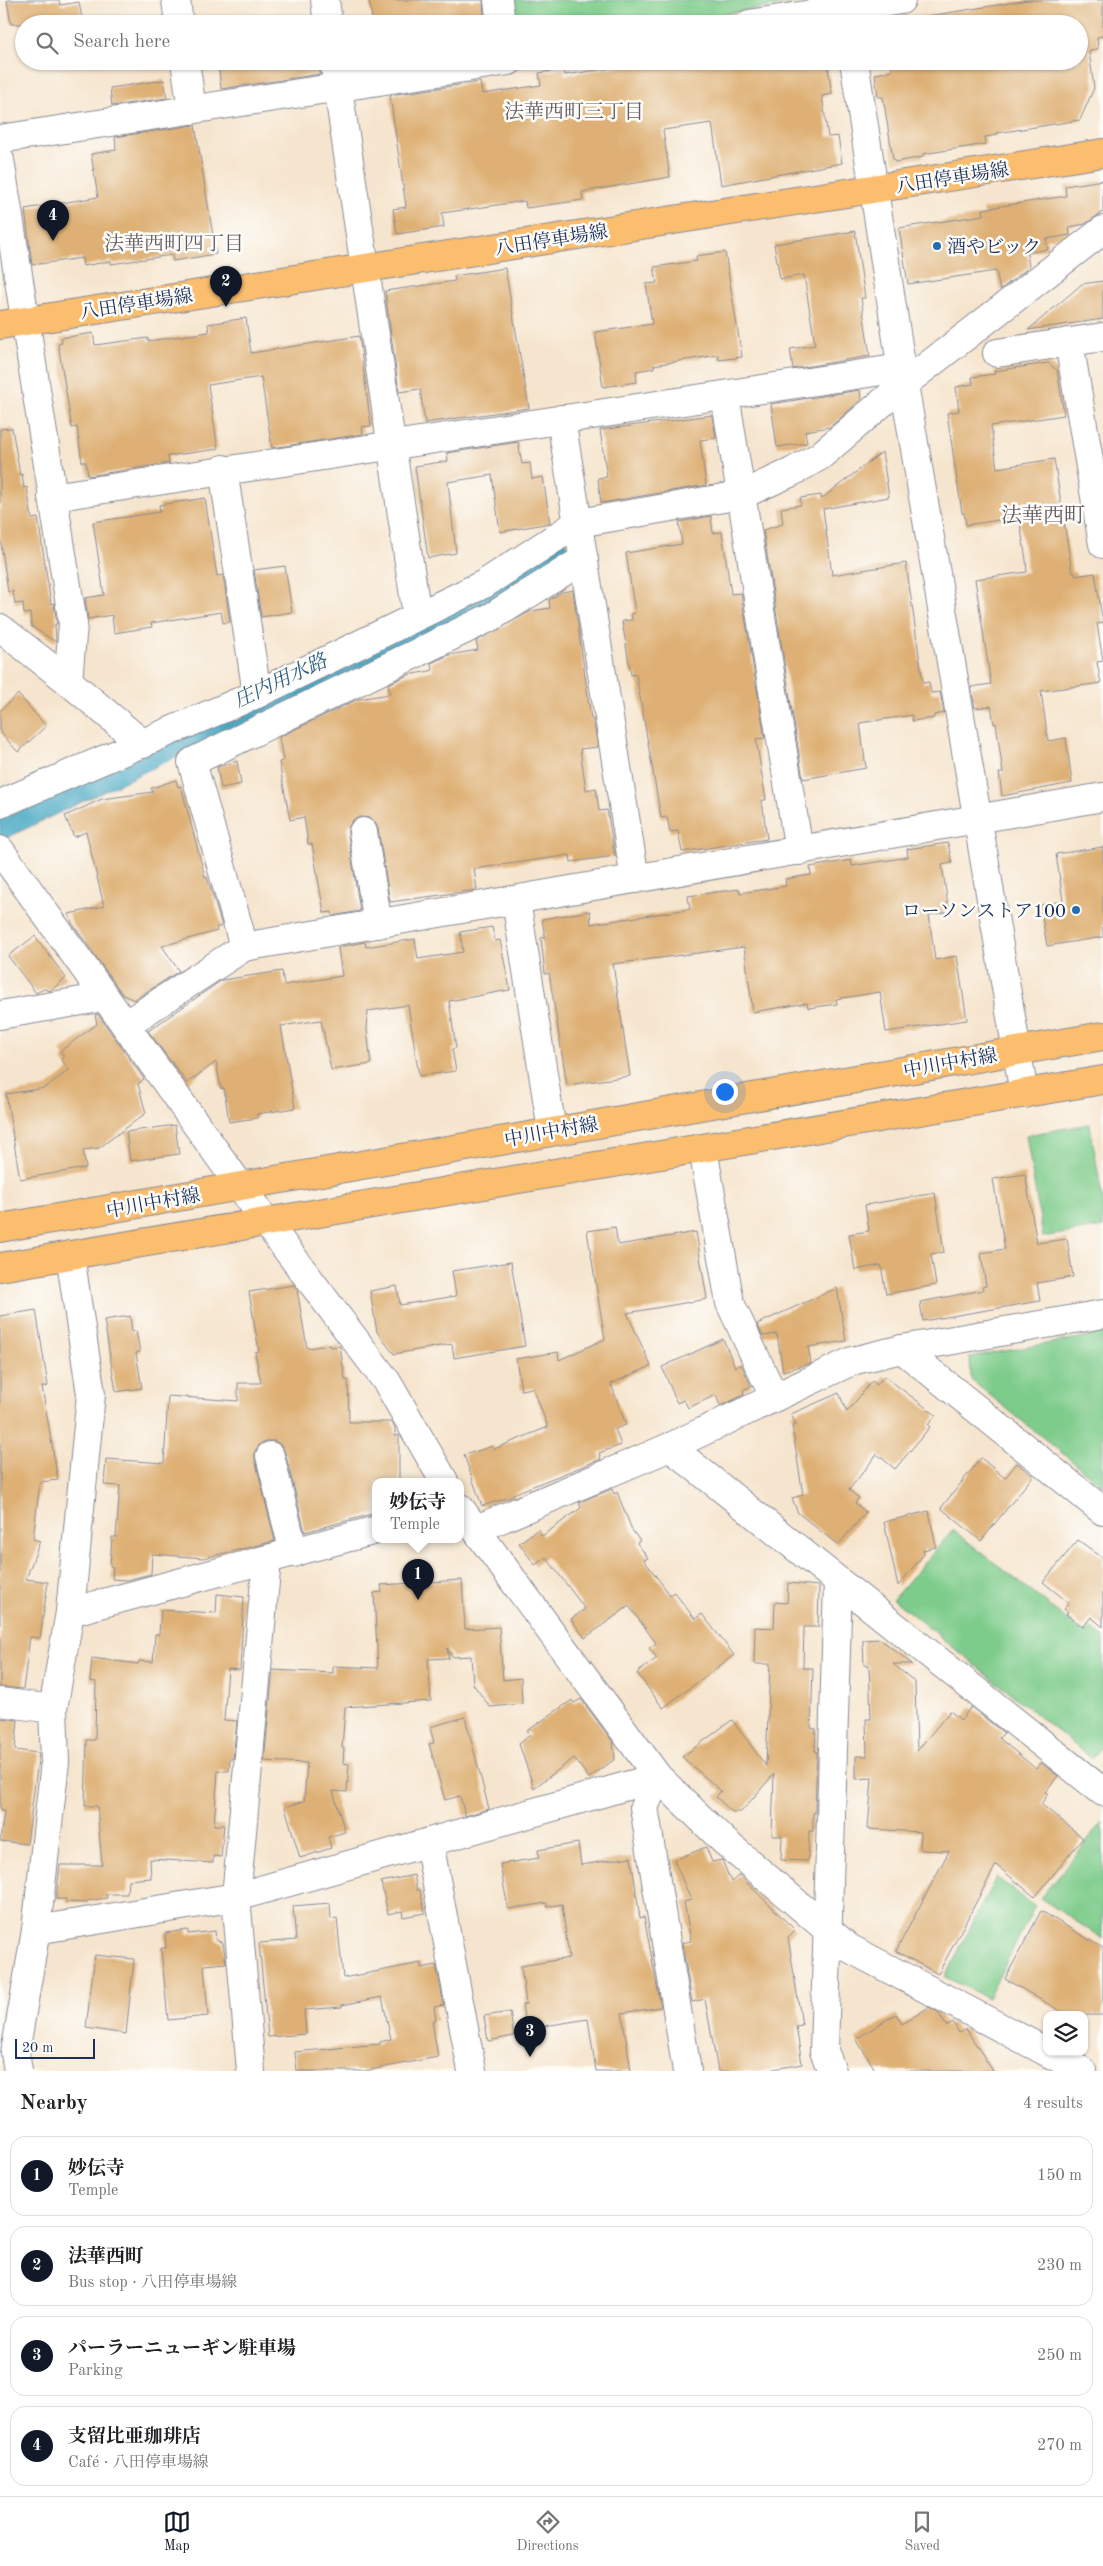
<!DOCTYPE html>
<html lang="en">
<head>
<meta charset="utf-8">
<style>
  body { margin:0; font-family:"Old Standard TT","Noto Serif JP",serif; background:#f2f2f2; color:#202124 }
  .controls { position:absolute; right:15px; bottom:15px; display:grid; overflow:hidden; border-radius:10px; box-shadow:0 1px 4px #0004 }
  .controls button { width:45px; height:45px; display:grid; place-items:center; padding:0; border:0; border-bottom:1px solid #e0e0e0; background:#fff; color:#202124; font:25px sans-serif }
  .scale { position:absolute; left:15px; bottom:12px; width:80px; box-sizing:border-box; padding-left:5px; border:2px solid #1b2f5e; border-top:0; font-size:14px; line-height:18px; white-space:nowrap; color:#1b2f5e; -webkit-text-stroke:4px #fdfcf7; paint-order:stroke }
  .you { position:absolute; left:724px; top:1091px; width:18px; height:18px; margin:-12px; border:4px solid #fff; border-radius:50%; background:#1a73e8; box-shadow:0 0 0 8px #1a73e833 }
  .badge { display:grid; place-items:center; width:32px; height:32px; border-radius:50%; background:#111827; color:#fff; font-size:16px; font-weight:700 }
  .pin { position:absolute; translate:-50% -41px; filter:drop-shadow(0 1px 2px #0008) }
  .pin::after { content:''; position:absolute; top:26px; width:18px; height:15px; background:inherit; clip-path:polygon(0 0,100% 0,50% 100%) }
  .popup { position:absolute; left:372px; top:1478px; width:92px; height:65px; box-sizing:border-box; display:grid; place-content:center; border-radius:10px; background:#fff; filter:drop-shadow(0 1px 4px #0005); font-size:16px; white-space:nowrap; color:#757577 }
  .popup b { font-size:19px; color:#202124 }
  .popup::after { content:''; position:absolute; left:50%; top:100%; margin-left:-10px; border:10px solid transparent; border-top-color:#fff }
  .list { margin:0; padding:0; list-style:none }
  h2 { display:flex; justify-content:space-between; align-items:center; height:65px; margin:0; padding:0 20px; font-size:21px }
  h2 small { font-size:16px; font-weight:400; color:#757577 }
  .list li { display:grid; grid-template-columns:32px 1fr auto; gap:15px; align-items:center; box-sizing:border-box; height:80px; margin:0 10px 10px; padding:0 10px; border:1px solid #e0e0e0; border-radius:15px }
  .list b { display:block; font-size:19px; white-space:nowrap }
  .list p { margin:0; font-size:16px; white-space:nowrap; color:#757577 }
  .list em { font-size:16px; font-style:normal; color:#757577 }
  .icon { flex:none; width:28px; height:28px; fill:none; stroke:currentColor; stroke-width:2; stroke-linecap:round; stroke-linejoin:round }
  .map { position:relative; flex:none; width:1103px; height:2071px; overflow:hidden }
  .search { position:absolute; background:#fff; box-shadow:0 1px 4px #0004; left:15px; right:15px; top:15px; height:55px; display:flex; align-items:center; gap:12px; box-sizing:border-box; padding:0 18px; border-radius:28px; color:#757577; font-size:19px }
  .sheet { height:425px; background:#fff }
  nav { display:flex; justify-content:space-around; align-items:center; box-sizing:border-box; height:70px; border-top:1px solid #e0e0e0; background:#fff; font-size:14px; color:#757577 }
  nav a { display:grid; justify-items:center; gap:2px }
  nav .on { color:#111827 }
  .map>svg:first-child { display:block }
</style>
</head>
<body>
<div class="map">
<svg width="1103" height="2071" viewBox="0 0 1103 2071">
  <rect width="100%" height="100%" fill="#fdfcf7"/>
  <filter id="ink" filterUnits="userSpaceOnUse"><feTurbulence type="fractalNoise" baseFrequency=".02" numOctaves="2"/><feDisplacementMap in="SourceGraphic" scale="10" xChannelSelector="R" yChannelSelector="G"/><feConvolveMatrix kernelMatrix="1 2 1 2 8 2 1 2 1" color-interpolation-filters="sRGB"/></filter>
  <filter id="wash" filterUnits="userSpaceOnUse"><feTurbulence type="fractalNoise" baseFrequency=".0096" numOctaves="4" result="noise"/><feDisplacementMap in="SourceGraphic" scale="20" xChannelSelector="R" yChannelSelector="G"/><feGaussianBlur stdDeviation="1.12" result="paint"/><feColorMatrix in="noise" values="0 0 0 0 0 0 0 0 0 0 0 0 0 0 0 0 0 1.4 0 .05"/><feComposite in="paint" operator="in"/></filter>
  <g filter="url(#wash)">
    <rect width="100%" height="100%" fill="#f6e5ce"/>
    <!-- green -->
    <g fill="#7ecc8b" stroke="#4c7e74">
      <path d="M508 0H814L659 24H511Z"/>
      <path d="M1090 1124 1103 1203V1227L1043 1237 1026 1135Z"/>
      <path d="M1103 1334V1486L971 1380 970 1357Z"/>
      <path d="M953 1530 1084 1633 1090 1627 1103 1637V1744L1092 1759 893 1599Z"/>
      <path d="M1103 1822V1939L1040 1898Z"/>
      <path d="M996 1877 1035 1906 988 1998 945 1977Z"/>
    </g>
    <!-- water -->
    <path fill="#44a7c4" stroke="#306b91" d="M566 540 570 555 494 605 0 841V820L485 594Z"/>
    <g id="blocks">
      <!-- building -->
      <g fill="#deb074">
        <path d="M7 0H59L60 5 79 2 83 24H11Z"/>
        <path d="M369 0H483L484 17 441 24H373Z"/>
        <path d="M1028 0H1103V36L1097 37 1098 49 1089 51 1094 88 1080 120 997 133V135L985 137 986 144 923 154V157L895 162 893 159 883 97H878L875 74 892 71 891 61H1079V24L885 23Z"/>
        <path d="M218 61H319L320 74 221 89Z"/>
        <path d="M643 61H827L832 94 822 96 828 137 838 136 842 163 721 185 712 123 663 130 670 177 582 192 583 200 526 208 525 201 442 213 444 227 397 234 393 209 406 207 390 95 480 82 482 94 541 85 539 73 564 69 565 75 643 63Z"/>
        <path d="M164 80 167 98 112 106 110 88Z"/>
        <path d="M195 125 216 254 173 261 172 255 111 264V261L83 266 82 258 32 265 25 209 98 197 91 154 116 150 115 137Z"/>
        <path d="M1103 180V212L1085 224 1069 227 1070 235 1046 239 1048 249 1027 253 1029 267 1000 290 996 271 908 284 899 228 984 215 983 209 1066 196 1065 186Z"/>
        <path d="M855 231 865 298H861L870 356 793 369 790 349 815 345 804 275 780 279 774 244Z"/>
        <path d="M725 252 742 357 719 360 718 355 654 365V368L636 371 637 382 603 387 595 332 652 324 646 284 657 283 654 267 697 261 696 256Z"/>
        <path d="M505 268 529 408 425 423 420 389 399 392 385 291 455 281 454 276Z"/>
        <path d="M1103 281V319L1028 330 1082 284Z"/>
        <path d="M246 318 251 353 359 336 371 426 362 427 363 434 272 448 261 377 208 385 218 449 168 456 169 463 88 476 86 462H82L77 427 72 428 58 344 62 343 61 338 93 333 95 345 148 338V341L209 332 208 324Z"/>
        <path d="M1048 363 1057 370 1064 415 991 426 997 468 1054 459 1072 572H1075L1076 576 1095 573 1103 623 1097 624 1103 661 1097 662 1101 683 1041 691 1048 741 1066 738 1072 783 1002 796 999 773H1003L996 723 994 724 991 706 975 708 971 687 991 684 975 579 1027 572 1026 560 1019 517 966 525 964 513H962L947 413 959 411 956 387 973 384 972 377 995 374 994 371Z"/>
        <path d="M860 390 861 400 830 427 805 431 807 443 777 447 771 404Z"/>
        <path d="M712 415 716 438 700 440 706 485 601 503 598 478 607 477 600 430Z"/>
        <path d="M12 428 20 475 22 474 24 488 27 487 32 519 38 518 51 604 54 603 57 624H55L56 642 32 627 30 613 24 614 23 603 15 604 13 591 8 592 0 536V429Z"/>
        <path d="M518 442 522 464 530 463 532 479 543 477 550 523 500 532 492 475 448 482 456 553 428 558 415 466 448 461 447 453Z"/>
        <path d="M882 452 889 497 823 509 832 575 906 563 923 683 929 682 931 693 940 692 944 713 934 715V718L912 721V715L860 723 866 768 803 779 763 530 783 524 781 508 801 505 800 498 821 495V499Z"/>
        <path d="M205 498 217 576 223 575 230 622 223 623 221 612 151 623 152 627 114 633 112 615 88 619 85 598 104 595 93 522 160 512 159 505Z"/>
        <path d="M711 516 713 533 722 532 731 594 741 593 765 738 756 739 766 800H762L767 839 682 852 678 831 670 832 667 817 661 818 636 674 631 675 622 621 632 620 631 613H635L626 553 682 544 679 522Z"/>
        <path d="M285 566 292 612 261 617 254 570Z"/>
        <path d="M573 590 591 719H593L598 747 580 749 586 790 596 788 599 811 607 810 615 856 571 862 570 855 474 869 477 890 390 902 378 829 375 822 369 818 360 817 353 820 348 827V834L360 911 333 916 332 912 324 913 312 844H308L304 817 290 820 279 762 283 761 279 737 358 699 390 694 388 684 408 675 430 671 433 670 431 663 449 655 478 650 476 641 531 611 550 608 549 600 562 592Z"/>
        <path d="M18 694 46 726 18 752 0 732V711Z"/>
        <path d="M237 761 241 784 221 788 217 767Z"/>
        <path d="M176 780 178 787 181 786 205 877H207L222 926 216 928 217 931 162 946 179 971 134 1000 123 995 72 923 69 914 104 906 86 832 74 837 65 816 102 799 153 792 151 788Z"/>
        <path d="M948 843 952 863 942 865 949 912 929 915 935 960 957 956 967 1020 886 1032 880 992 836 999 837 1004 808 1008 807 1003 753 1012 744 947 613 964 630 1076 567 1085 549 973 545 974 541 938 545 937 542 919 590 911 591 924 690 909 688 896 739 889 740 893 786 886 785 879 811 875 810 867 851 860 852 866 908 857 907 849Z"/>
        <path d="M1103 847V937L1047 946 1040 905 1063 901 1056 854Z"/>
        <path d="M492 927 495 941 500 940 510 990 449 1001 456 1048 452 1049 456 1071 419 1076 408 1005 368 1011 367 1030 371 1064 331 1070 321 1020 281 1026 295 1108 257 1114V1118L229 1122 224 1088 221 1089 216 1062 187 1083 148 1031 222 980 282 971 284 985 342 976 338 947 365 942 366 947 415 939 418 959 463 952 460 932Z"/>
        <path d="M35 936 66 978 50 991 44 989 36 993 8 956Z"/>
        <path d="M98 1014 144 1079 138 1084 146 1113 99 1148 83 1150 86 1168 20 1179 6 1094 45 1088 69 1070 61 1059 64 1057 60 1051 97 1024 95 1015Z"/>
        <path d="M175 1125 179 1154 130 1161 126 1132Z"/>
        <path d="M1025 1174 1037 1243 1067 1239 1073 1277 1037 1283 1040 1301 923 1321 920 1302 983 1290 982 1287 986 1286 981 1253 1005 1249 993 1179Z"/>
        <path d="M935 1193 944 1252 931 1254 936 1285 886 1294 881 1265 855 1270 849 1234 869 1231 865 1205Z"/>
        <path d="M615 1227 618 1245 696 1232 707 1299 627 1313 651 1366 611 1384 626 1425 615 1429 621 1445 599 1453 601 1459 513 1494 514 1496 482 1506 464 1455 493 1446 494 1449 548 1427 533 1388 521 1390 516 1359 558 1352 559 1360 605 1339 587 1231Z"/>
        <path d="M511 1262 525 1346 454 1358 452 1344 394 1354 377 1332 370 1291 397 1286 400 1305 456 1296 452 1271Z"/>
        <path d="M294 1285 297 1289 307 1348 330 1345V1347L340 1346 345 1380H348L349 1422H392L395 1428V1436L399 1435V1481H376V1513L305 1532 285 1452 282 1446 275 1441H266L260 1444 255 1451V1459L275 1541 204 1558 152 1554 151 1574 127 1580 112 1579 113 1567 110 1566 112 1537H116L120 1486 104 1485 106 1459 164 1463 168 1396 238 1401V1383H261L255 1352 259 1351 249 1292Z"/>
        <path d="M837 1288 846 1341 808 1347 811 1363 783 1371 777 1334 763 1336 757 1324Z"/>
        <path d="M36 1310 48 1386 42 1387 58 1480 40 1482 33 1539 40 1541 26 1579 48 1582 40 1638 30 1637 23 1689 0 1687V1316Z"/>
        <path d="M130 1316 132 1332 136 1331 140 1352 136 1353 142 1388 116 1392 104 1320Z"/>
        <path d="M723 1339 735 1367 741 1364 751 1386 743 1390 744 1395 720 1406 716 1395 688 1408 684 1400 677 1403 662 1367Z"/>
        <path d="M884 1376 936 1415 928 1425 930 1427 895 1469 877 1454 849 1490 859 1498 855 1503 866 1512 838 1545 798 1513 792 1498 803 1495 792 1426 796 1425 791 1414 839 1393 847 1412 872 1381 877 1385Z"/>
        <path d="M981 1458 1005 1478 1017 1463 1033 1476 981 1541 941 1508Z"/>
        <path d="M612 1489 614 1494 617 1492 632 1530 640 1541 637 1543 648 1558 644 1560 670 1595 674 1592 695 1619 702 1614 734 1655 663 1708 637 1673 657 1658 649 1648 656 1643 629 1606 585 1638 571 1619 585 1609 546 1557 535 1565 519 1543 538 1529 542 1536 581 1508 579 1502Z"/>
        <path d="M929 1511 936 1547 923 1550 924 1554 898 1586 884 1522Z"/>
        <path d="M1078 1540 1103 1558V1627L1091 1617 1083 1627 1066 1614 1068 1612 1064 1609 1069 1603 1043 1582Z"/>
        <path d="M462 1580 465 1629 499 1627 503 1680 521 1678 522 1704 490 1707 473 1684 471 1656 453 1657 447 1648 449 1658 428 1659 431 1701 345 1707 342 1748H344L343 1763 349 1764 347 1792 333 1791 345 1832 328 1837 331 1848 300 1858 285 1807 304 1801 307 1763 264 1761 273 1670 333 1673V1666L378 1668 374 1593 382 1592 381 1585Z"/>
        <path d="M788 1583 819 1586 818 1627H804L803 1668H813L811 1728 816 1729 815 1751H817L815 1813H813V1831H809L808 1861 781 1860 782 1836H772L774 1774 741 1812H732L716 1797 721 1791 682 1757 732 1720 766 1766 770 1664H754L755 1627 774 1628 775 1602 787 1603Z"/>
        <path d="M217 1594 244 1597 240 1670 228 1669 224 1720 237 1721 233 1759H230L229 1771H218L214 1825H224L221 1857 213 1856V1863L150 1859 151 1878 128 1880 127 1894H106L107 1898 87 1901V1903L66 1902V1899H56L60 1865H102L97 1806H85L87 1740H95L96 1682 90 1681 92 1658 138 1664 139 1661 153 1662 155 1634H159L161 1610 216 1613Z"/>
        <path d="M880 1639 912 1664H893L915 1682 917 1751 950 1711 961 1720 971 1707 1004 1733 999 1738 1036 1769 1041 1763 1058 1776 1045 1792 1048 1794 1041 1804 1083 1838 1035 1897 996 1865 938 1974 896 1951 949 1851 920 1850 921 1832 868 1829 872 1778 856 1779V1756H867L866 1719H871L869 1665H864L863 1640Z"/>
        <path d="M581 1699 613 1742 615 1759 589 1778 574 1758 534 1788 519 1744 530 1735 527 1731 572 1700 574 1703Z"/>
        <path d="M465 1717 489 1809 465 1816 460 1796 445 1800 429 1744 434 1743 430 1727Z"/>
        <path d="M0 1718 18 1720 15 1750 39 1753 27 1844 0 1841 4 1811H0Z"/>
        <path d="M578 1843 581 1865 631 1857 640 1918 644 1917 661 2007 622 2013 631 2071H596L588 2019 526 2029 522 2005 526 2004 521 1966 569 1958 562 1904 547 1907V1903L508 1909 500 1864 539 1858 538 1850Z"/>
        <path d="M706 1847 712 1862 722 1860 731 1882 739 1875 795 1930 788 1937 802 2025 796 2026 802 2064 762 2071H718L705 1999 692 2002 682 1943 691 1941 684 1902 691 1900 674 1860Z"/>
        <path d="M414 1875 417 1890H420L425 1913 403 1917 402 1911 388 1914 381 1882Z"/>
        <path d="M330 1903 331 1919 337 1918 343 1978 421 1963V1968L436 1965 444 2005 434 2007 436 2021H432L438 2057 365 2071H297L295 2052 380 2044V2042L391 2039 382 1997 342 2005V2007L304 2010 306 2034 268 2037 259 1943 296 1940 293 1906Z"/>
        <path d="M1041 1911 1103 1948V2015H1067L1005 1979Z"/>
        <path d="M188 1930V1934L215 1931 216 1940 223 1943 226 1963 204 1965 208 2016 168 2020 161 1948H166L165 1933Z"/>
        <path d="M95 1955 134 1959 126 2034 86 2028Z"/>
        <path d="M929 2007 938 2012 946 2026 953 2022 959 2033 966 2029 993 2071H876L856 2039 896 2014 902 2024Z"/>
        <path d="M510 2012 514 2036 488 2041 484 2016Z"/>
      </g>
    </g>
  </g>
  <g filter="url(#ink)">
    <use href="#blocks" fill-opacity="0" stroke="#888a96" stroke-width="1"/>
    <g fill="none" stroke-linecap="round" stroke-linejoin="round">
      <!-- minor casing -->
      <g stroke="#888a96" stroke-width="30">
        <g id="minor">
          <path d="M176 0 179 24"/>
          <path d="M325 0 328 24"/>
          <path d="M498 0 501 24"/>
          <path d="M749 24 901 0"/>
          <path d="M185 61 192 110"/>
          <path d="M334 61 417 616"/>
          <path d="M854 61 904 384 1024 1094"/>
          <path d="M0 139 509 61"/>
          <path d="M0 160 73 624 68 681"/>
          <path d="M1069 342 1103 544"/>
          <path d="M997 353 1103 337"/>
          <path d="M725 395 799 851"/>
          <path d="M561 419 635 879"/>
          <path d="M223 469 257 694"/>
          <path d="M52 497 901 368"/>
          <path d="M0 628 68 681 143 744"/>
          <path d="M0 804 257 694 484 584 578 523 741 495 792 472 820 456 904 384 1103 230"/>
          <path d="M363 832 378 924"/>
          <path d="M0 850 266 1222 387 1382 444 1481"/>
          <path d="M516 900 552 1131"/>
          <path d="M244 947 192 762 493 616 584 559"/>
          <path d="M0 1015 105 997"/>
          <path d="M125 1025 244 947 1103 797"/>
          <path d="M703 1149 730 1303 774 1397"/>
          <path d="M902 1349 1103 1511"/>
          <path d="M670 1447 1103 1792"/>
          <path d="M270 1456 294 1553"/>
          <path d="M460 1508 658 1777 725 1842 849 1948 1047 2052"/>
          <path d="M477 1529 670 1447 852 1361 902 1349 1103 1314"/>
          <path d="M70 1612 376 1530"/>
          <path d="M0 1702 53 1709"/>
          <path d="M429 1842 472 2071"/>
          <path d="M36 1930 236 1897 658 1777 644 1807 687 2071"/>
          <path d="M1047 2052 1082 2071"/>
          <path d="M18 2071 15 2053 36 1930 55 1762 53 1709 70 1612 91 1394 70 1255"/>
          <path d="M251 2071 236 1897 267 1560"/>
          <path d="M832 2071 824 2051 838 1582"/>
        </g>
      </g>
      <!-- major casing -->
      <g stroke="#888a96" stroke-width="30">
        <g id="major">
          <path d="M0 325 1103 153"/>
          <path d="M0 1228 1103 1036"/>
          <path d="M0 1267 1103 1080"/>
        </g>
      </g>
      <!-- minor -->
      <use href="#minor" stroke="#fff" stroke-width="28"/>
      <!-- major -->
      <use href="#major" stroke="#fbbd6e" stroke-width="28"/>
    </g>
  </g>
  <!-- markers -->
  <g fill="#1f6fb2" stroke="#fdfcf7" stroke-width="2">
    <circle cx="937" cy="246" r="5"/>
    <circle cx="1076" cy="910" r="5"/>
  </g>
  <g text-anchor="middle" stroke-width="5" stroke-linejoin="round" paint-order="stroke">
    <!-- street labels -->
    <g font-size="19" fill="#1b2f5e" stroke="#fdfcf7">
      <text transform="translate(952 177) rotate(-9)" y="7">八田停車場線</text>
      <text transform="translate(551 239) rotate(-9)" y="7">八田停車場線</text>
      <text transform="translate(136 303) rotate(-9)" y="7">八田停車場線</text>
      <text transform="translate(950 1062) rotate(-10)" y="7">中川中村線</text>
      <text transform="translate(551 1131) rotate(-10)" y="7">中川中村線</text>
      <text transform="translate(153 1202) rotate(-10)" y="7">中川中村線</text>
    </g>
    <!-- poi labels -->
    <g font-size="19" fill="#1b2f5e" stroke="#fdfcf7" text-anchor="start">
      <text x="947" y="253">酒やビック</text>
      <text x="1066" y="917" text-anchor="end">ローソンストア100</text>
    </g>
    <!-- neighbourhood labels -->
    <g font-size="20" fill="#5f5c66" stroke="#fdfcf7">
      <text x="574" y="118">法華西町三丁目</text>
      <text x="174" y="250">法華西町四丁目</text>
    </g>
    <!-- water labels -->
    <g font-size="20" font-style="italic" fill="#2b5f87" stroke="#fdfcf7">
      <text transform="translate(280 680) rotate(-25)" y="7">庄内用水路</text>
    </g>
    <!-- quarter labels -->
    <g font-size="21" fill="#5f5c66" stroke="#fdfcf7">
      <text x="1043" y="522">法華西町</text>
    </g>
  </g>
</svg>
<div class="controls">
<button><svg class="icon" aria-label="layers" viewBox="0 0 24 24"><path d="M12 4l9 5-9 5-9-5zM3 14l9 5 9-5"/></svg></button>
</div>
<div class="scale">20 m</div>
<div class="you"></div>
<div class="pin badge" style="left:418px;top:1600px">1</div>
<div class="popup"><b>妙伝寺</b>Temple</div>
<div class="pin badge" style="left:226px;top:307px">2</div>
<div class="pin badge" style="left:530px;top:2057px">3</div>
<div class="pin badge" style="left:53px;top:241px">4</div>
<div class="search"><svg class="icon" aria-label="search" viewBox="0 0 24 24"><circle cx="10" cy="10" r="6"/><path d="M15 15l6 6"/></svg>Search here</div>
</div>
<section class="sheet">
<h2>Nearby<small>4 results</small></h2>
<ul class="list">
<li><span class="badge">1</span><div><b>妙伝寺</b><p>Temple</p></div><em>150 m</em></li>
<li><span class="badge">2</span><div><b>法華西町</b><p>Bus stop · 八田停車場線</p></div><em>230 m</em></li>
<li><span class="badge">3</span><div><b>パーラーニューギン駐車場</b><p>Parking</p></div><em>250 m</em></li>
<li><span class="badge">4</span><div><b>支留比亜珈琲店</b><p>Café · 八田停車場線</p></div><em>270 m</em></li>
</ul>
</section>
<nav>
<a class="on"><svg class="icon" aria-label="map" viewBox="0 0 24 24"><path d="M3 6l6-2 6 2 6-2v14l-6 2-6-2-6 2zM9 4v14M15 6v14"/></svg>Map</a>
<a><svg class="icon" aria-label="directions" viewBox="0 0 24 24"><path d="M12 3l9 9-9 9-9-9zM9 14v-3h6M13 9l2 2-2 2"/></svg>Directions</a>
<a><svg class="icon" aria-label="saved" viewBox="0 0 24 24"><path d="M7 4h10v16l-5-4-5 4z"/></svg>Saved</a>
</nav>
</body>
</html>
